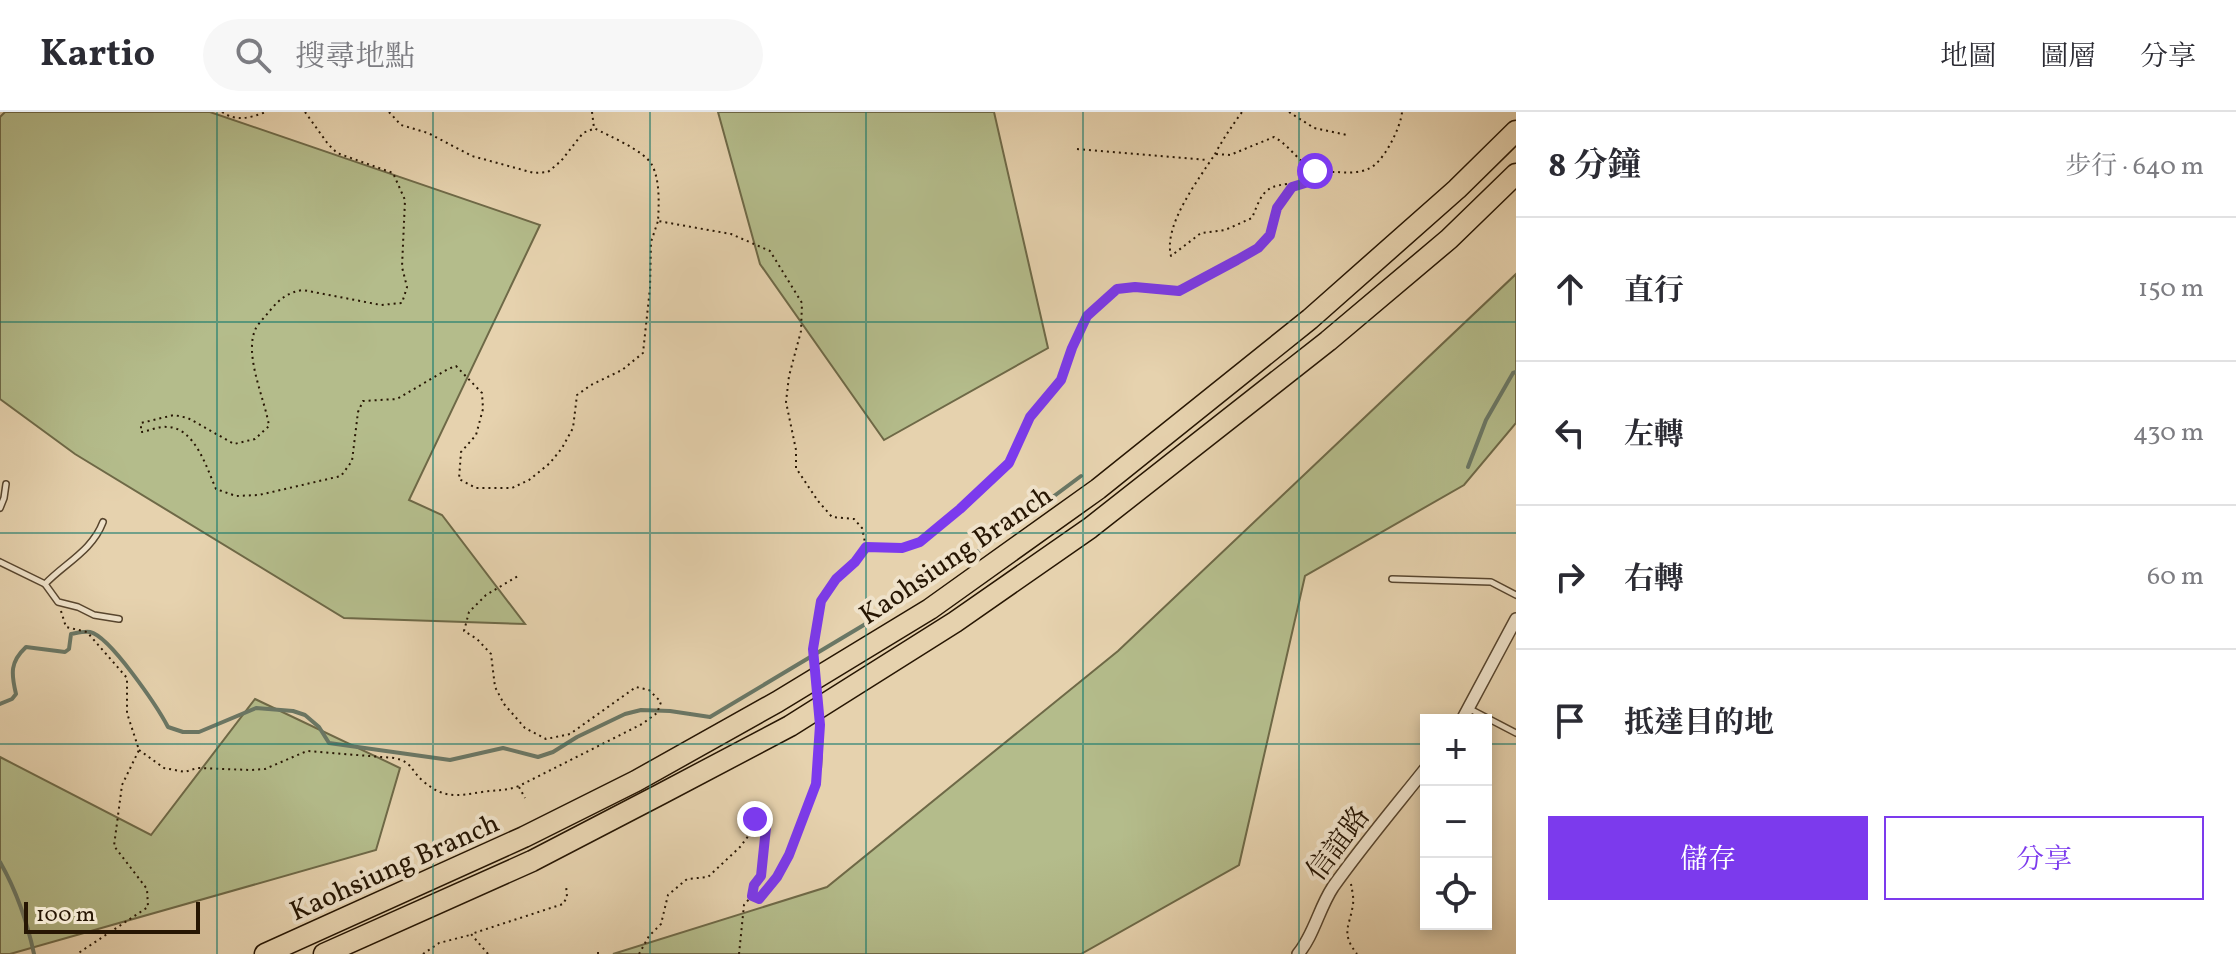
<!DOCTYPE html>
<html lang="zh-TW">
<head>
<meta charset="utf-8">
<style>
  body { margin:0; font-family:Vollkorn,"Noto Serif TC",serif; background:#f7f7f7; color:#2b2b33 }
  .controls { position:absolute; right:24px; bottom:24px; display:grid; overflow:hidden; border-radius:0px; box-shadow:0 4px 12px #0003 }
  .controls button { width:72px; height:72px; display:grid; place-items:center; padding:0; border:0; border-bottom:2px solid #e1e1e2; background:#fff; color:#2b2b33; font:40px sans-serif }
  .scale { position:absolute; left:24px; bottom:20px; width:176px; box-sizing:border-box; padding-left:8px; border:4px solid #271603; border-top:0; font-size:22px; line-height:28px; white-space:nowrap; color:#271603; -webkit-text-stroke:6px #efe2ca; paint-order:stroke }
  .stop { position:absolute; width:24px; height:24px; margin:-18px; border:6px solid #7c3aed; border-radius:50%; background:#fff }
  .stop.end { background:#7c3aed; border-color:#fff; box-shadow:0 2px 8px #0008 }
  .list { margin:0; padding:0; list-style:none }
  h2 { display:flex; justify-content:space-between; align-items:center; height:104px; margin:0; padding:0 32px; font-size:34px }
  h2 small { font-size:26px; font-weight:400; color:#7c7c81 }
  .list li { display:grid; grid-template-columns:52px 1fr auto; gap:24px; align-items:center; box-sizing:border-box; height:144px; padding:0 32px; border-top:2px solid #e1e1e2 }
  .list b { display:block; font-size:30px; white-space:nowrap }
  .list em { font-size:26px; font-style:normal; color:#7c7c81 }
  .actions { display:flex; gap:16px; padding:24px 32px }
  .actions a { flex:1; padding:18px 0; border:2px solid #7c3aed; border-radius:0px; text-align:center; font-size:28px; color:#7c3aed }
  .actions .main { background:#7c3aed; color:#fff }
  .icon { flex:none; width:44px; height:44px; fill:none; stroke:currentColor; stroke-width:2; stroke-linecap:round; stroke-linejoin:round }
  .map { position:relative; flex:none; width:1516px; height:842px; overflow:hidden }
  header { display:flex; align-items:center; gap:48px; box-sizing:border-box; height:112px; padding:0 40px; background:#fff; border-bottom:2px solid #e1e1e2 }
  header strong { font-size:38px }
  nav { display:flex; gap:44px; margin-inline-start:auto; font-size:28px }
  .search { width:560px; height:72px; background:#f7f7f7; display:flex; align-items:center; gap:20px; box-sizing:border-box; padding:0 28px; border-radius:44px; color:#7c7c81; font-size:30px }
  main { display:flex }
  aside { flex:1; background:#fff }
  .map>svg:first-child { display:block }
</style>
</head>
<body>
<header>
<strong>Kartio</strong>
<div class="search"><svg class="icon" aria-label="search" viewBox="0 0 24 24"><circle cx="10" cy="10" r="6"/><path d="M15 15l6 6"/></svg>搜尋地點</div>
<nav><a>地圖</a><a>圖層</a><a>分享</a></nav>
</header>
<main>
<div class="map">
<svg width="1516" height="842" viewBox="0 0 1516 842">
  <rect width="100%" height="100%" fill="#e6d2ae"/>
  <filter id="stains"><feTurbulence type="fractalNoise" baseFrequency=".0025" numOctaves="4"/><feColorMatrix values="0 0 0 0 .2 0 0 0 0 .09 0 0 0 0 .02 0 0 0 .5 -.17"/></filter>
  <radialGradient id="worn" r=".72"><stop offset=".6" stop-color="#630" stop-opacity="0"/><stop offset="1" stop-color="#630" stop-opacity=".3"/></radialGradient>
  <!-- green -->
  <g fill="#b4bc8b" stroke="#6e6947" stroke-width="2">
    <path d="M5 0H210L540 113 409 388 442 403 525 512 344 506 75 342 0 287V5Z"/>
    <path d="M718 0H994L1048 236 884 328 760 152Z"/>
    <path d="M1516 162V311L1464 373 1305 464 1239 753 1081 842H613L827 775 1118 539Z"/>
    <path d="M255 587 400 656 376 738 10 842H0V645L151 723Z"/>
  </g>
  <g fill="none" stroke-linecap="round" stroke-linejoin="round">
    <!-- stream -->
    <g stroke="#6a7765" stroke-width="4">
      <path d="M1468 355 1486 308 1513 261 1516 260"/>
      <path d="M0 592 12 587 16 582C11 561 10 550 26 535L65 540 69 537 71 522C77 521 85 519 90 520 110 524 158 596 168 615L183 620H199L256 596 293 599 305 603 319 615 329 631 450 648 503 636 538 645 553 640 577 625 625 602 641 598 670 599 710 605 909 486 995 428 1081 364"/>
      <path d="M0 750C17 780 27 809 34 842"/>
    </g>
    <!-- service casing -->
    <g stroke="#57452e" stroke-width="8">
      <g id="service">
        <path d="M0 396 4 386 6 372"/>
        <path d="M0 450 45 472 58 490 78 495 94 503 119 507"/>
        <path d="M1392 467 1491 470 1516 483"/>
        <path d="M45 472C65 451 92 439 103 410"/>
        <path d="M1468 596 1516 621"/>
      </g>
    </g>
    <!-- minor casing -->
    <g stroke="#57452e" stroke-width="14">
      <g id="minor">
        <path d="M1462 608 1516 507"/>
        <path d="M1298 842C1314 823 1319 796 1333 775 1362 734 1395 695 1426 656"/>
      </g>
    </g>
    <!-- motorway casing -->
    <g stroke="#271603" stroke-width="23">
      <g id="motorway">
        <path d="M265 842 524 725 636 669 777 590 930 497 1098 377 1310 207 1457 77 1516 19"/>
        <path d="M324 842 532 749 661 682 790 614 955 510 1090 416 1328 229 1449 127 1516 62"/>
      </g>
    </g>
    <!-- path -->
    <g stroke="#271603" stroke-width="2" stroke-dasharray="2 4" stroke-linecap="butt">
      <path d="M222 0C237 10 249 6 266 0"/>
      <path d="M305 0 328 32 337 41 393 61 405 88 402 155 407 175 402 191 381 193 303 178C289 180 281 186 272 196 267 203 260 209 256 216 243 242 265 287 269 314L255 327 234 332 188 306 174 303 141 311V320C149 319 159 314 167 315 195 315 207 357 216 377L236 384 259 383 341 364 352 349 358 300 363 289 397 287 448 257 456 254 482 281 483 297 476 323 461 340 459 367 476 376H512L529 368 550 351 562 336 573 316 577 283 591 273 622 258 643 241 650 176 651 130 658 109"/>
      <path d="M389 0 401 13 428 21 472 44 534 61 548 60 561 49 583 21 593 17"/>
      <path d="M592 0 594 16C609 24 645 39 652 53 660 68 659 92 658 109L731 122 770 139 802 191 801 219 789 264 786 290 796 338V356L818 389 832 405 854 407 862 416 866 435 855 450 843 461"/>
      <path d="M1289 0 1314 16 1347 23"/>
      <path d="M1077 37 1207 48"/>
      <path d="M1216 42 1230 43 1274 25C1289 33 1297 48 1312 57 1320 61 1329 60 1337 60 1346 61 1359 61 1368 57 1383 52 1401 15 1402 0"/>
      <path d="M1294 75 1315 68 1323 61"/>
      <path d="M866 435 902 436 920 430 960 397 1009 351 1030 305 1061 268 1072 236 1087 204 1117 177 1135 175 1179 179 1258 136 1270 123 1277 96 1292 75 1288 72C1263 74 1261 84 1252 106L1225 118 1201 121 1171 144C1163 113 1199 67 1215 42 1223 27 1232 14 1242 0"/>
      <path d="M61 499 66 515 87 520 127 566V601L139 638 122 673 114 734 147 777 148 795 77 842"/>
      <path d="M139 638 164 656 185 660 197 656 251 658 265 657 307 639 394 646C413 650 410 658 423 669 444 687 456 684 482 680 495 678 506 679 519 674L642 612 657 601 661 590 649 578 636 575 570 622 546 627 525 616 504 592 495 575 491 542 477 527 464 519 469 500 486 483 518 464"/>
      <path d="M519 675 525 686"/>
      <path d="M1351 772C1352 778 1354 786 1353 792 1350 815 1340 820 1357 842"/>
      <path d="M423 842 439 831 470 823"/>
      <path d="M488 842 471 822 563 792 567 785 566 773"/>
      <path d="M598 842V836"/>
      <path d="M639 842 649 824 661 812 668 783 687 767 708 765 740 735 749 723 755 707 762 700 767 706 761 764 754 773 752 784 759 787 777 765 789 743 817 667"/>
      <path d="M739 842 744 793 750 786"/>
    </g>
    <!-- service -->
    <use href="#service" stroke="#efe2ca" stroke-width="5"/>
    <!-- minor -->
    <use href="#minor" stroke="#efe2ca" stroke-width="11"/>
    <!-- motorway -->
    <use href="#motorway" stroke="#e6d2ae" stroke-width="20"/>
    <!-- service-bridge casing -->
    <g stroke="#57452e" stroke-width="8" stroke-linecap="butt">
      <path id="service-bridge" d="M818 657 820 613 813 537 821 489 836 467"/>
    </g>
    <!-- service-bridge -->
    <use href="#service-bridge" stroke="#efe2ca" stroke-width="5"/>
  </g>
  <g fill="none" stroke-linecap="round" stroke-linejoin="round">
    <!-- route -->
    <path stroke="#7c3aed" stroke-width="10" d="M755 707 762 700 767 706 761 764 754 773 752 784 759 787 777 765 789 743 816 672 820 613 813 537 821 489 836 467 855 450 866 435 902 436 920 430 960 397 1009 351 1030 305 1061 268 1072 236 1087 204 1117 177 1135 175 1179 179 1237 148 1258 136 1270 123 1277 96 1292 75 1315 68 1324 60 1315 59"/>
  </g>
  <!-- grid -->
  <path fill="none" stroke="#0f766e" stroke-width="2" stroke-opacity="0.55" d="M217 0V842M433 0V842M650 0V842M866 0V842M1083 0V842M1299 0V842M0 210H1516M0 421H1516M0 632H1426M1486 632H1516"/>
  <g text-anchor="middle" stroke-width="8" stroke-linejoin="round" paint-order="stroke">
    <!-- street labels -->
    <g font-size="28" fill="#271603" stroke="#efe2ca">
      <text transform="translate(955 442) rotate(-34)" y="10">Kaohsiung Branch</text>
      <text transform="translate(1337 731) rotate(-53)" y="10">信誼路</text>
      <text transform="translate(394 754) rotate(-24)" y="10">Kaohsiung Branch</text>
    </g>
  </g>
  <rect width="100%" height="100%" filter="url(#stains)"/>
  <rect width="100%" height="100%" fill="url(#worn)"/>
</svg>
<div class="controls">
<button>+</button>
<button>−</button>
<button><svg class="icon" aria-label="locate" viewBox="0 0 24 24"><circle cx="12" cy="12" r="6"/><path d="M12 2v4M12 18v4M2 12h4M18 12h4"/></svg></button>
</div>
<div class="scale">100 m</div>
<div class="stop" style="left:1315px;top:59px"></div>
<div class="stop end" style="left:755px;top:707px"></div>
</div>
<aside>
<h2>8 分鐘<small>步行 · 640 m</small></h2>
<ul class="list">
<li><svg class="icon" aria-label="ahead" viewBox="0 0 24 24"><path d="M12 20V5M6 11l6-6 6 6"/></svg><div><b>直行</b></div><em>150 m</em></li>
<li><svg class="icon" aria-label="left" viewBox="0 0 24 24"><path d="M17 20v-9H6M10 6l-5 5 5 5"/></svg><div><b>左轉</b></div><em>430 m</em></li>
<li><svg class="icon" aria-label="right" viewBox="0 0 24 24"><path d="M7 20v-9h11M14 6l5 5-5 5"/></svg><div><b>右轉</b></div><em>60 m</em></li>
<li><svg class="icon" aria-label="arrive" viewBox="0 0 24 24"><path d="M6 21V4h12l-3 4 3 4H6"/></svg><div><b>抵達目的地</b></div></li>
</ul>
<div class="actions"><a class="main">儲存</a><a>分享</a></div>
</aside>
</main>
</body>
</html>
